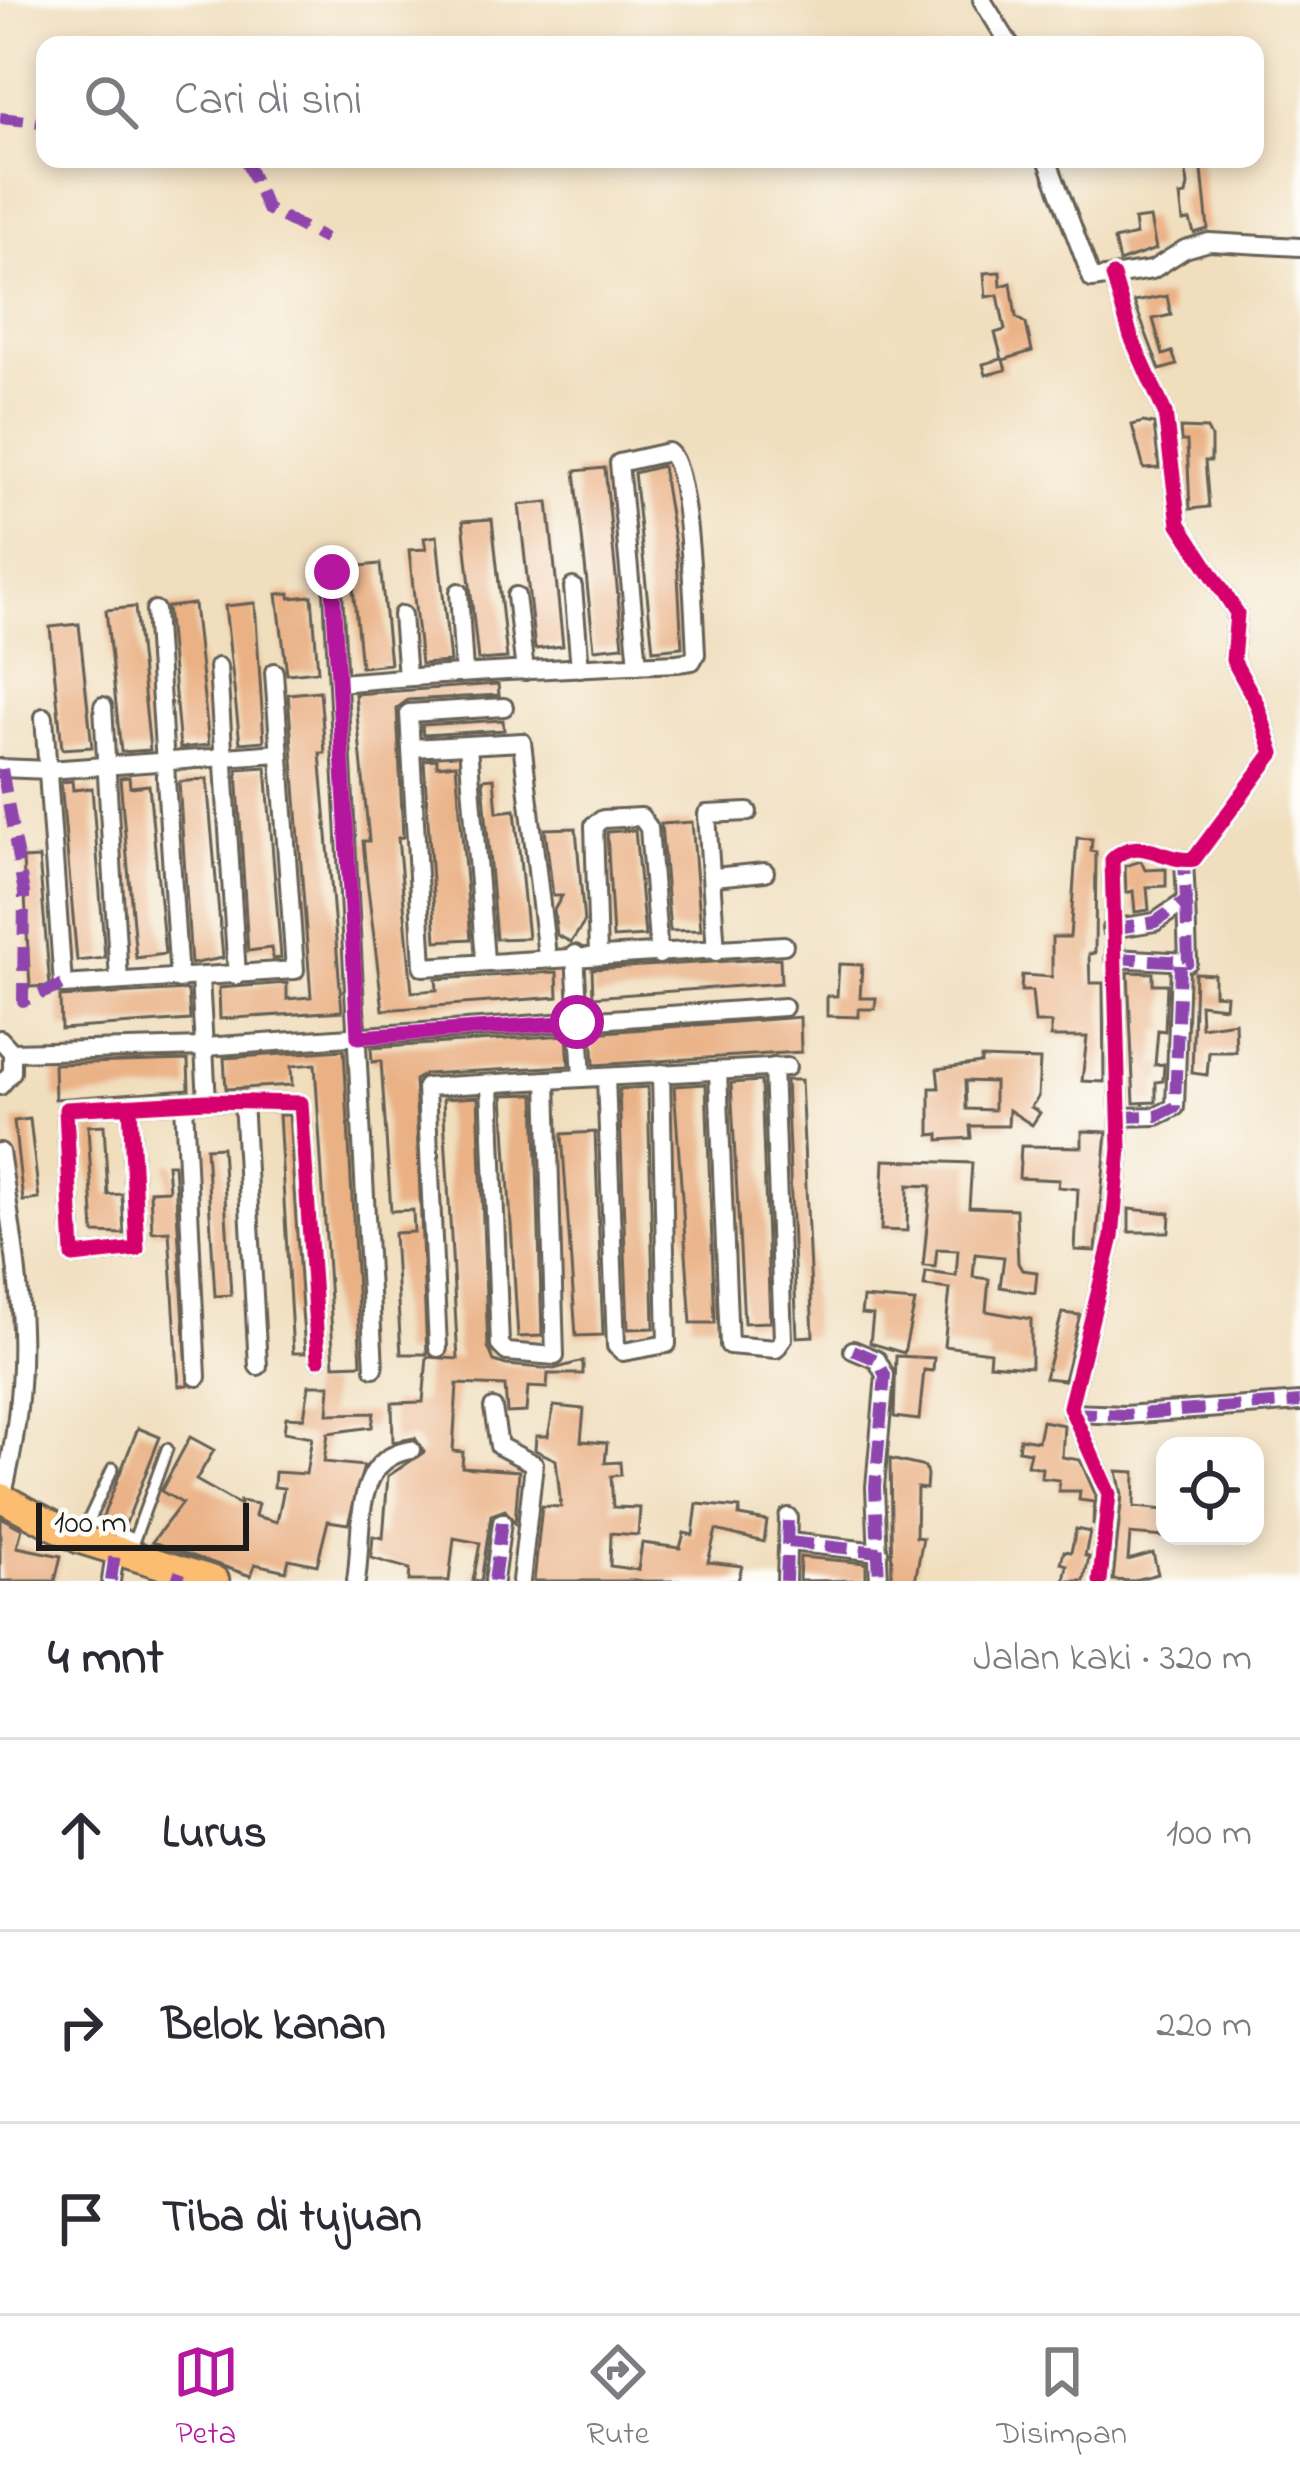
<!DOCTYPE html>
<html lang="id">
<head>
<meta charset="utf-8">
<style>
  body { margin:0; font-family:"Indie Flower",sans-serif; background:#f7f7f7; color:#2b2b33 }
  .controls { position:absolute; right:36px; bottom:36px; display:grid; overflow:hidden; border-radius:24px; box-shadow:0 6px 18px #0003 }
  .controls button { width:108px; height:108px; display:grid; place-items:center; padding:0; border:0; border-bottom:3px solid #e1e1e2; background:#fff; color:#2b2b33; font:60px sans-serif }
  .scale { position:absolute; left:36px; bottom:30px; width:213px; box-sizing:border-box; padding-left:12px; border:6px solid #1c1c1c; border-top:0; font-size:33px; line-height:42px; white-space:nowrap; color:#1c1c1c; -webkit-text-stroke:9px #fdfcf7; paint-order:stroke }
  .stop { position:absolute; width:36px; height:36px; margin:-27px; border:9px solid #b5179e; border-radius:50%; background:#fff }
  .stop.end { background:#b5179e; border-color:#fff; box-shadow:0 3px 12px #0008 }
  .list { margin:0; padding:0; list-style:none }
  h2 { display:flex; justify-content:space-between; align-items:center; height:156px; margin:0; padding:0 48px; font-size:51px }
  h2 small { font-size:39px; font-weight:400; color:#7c7c81 }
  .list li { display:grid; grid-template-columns:78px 1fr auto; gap:36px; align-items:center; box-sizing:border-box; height:192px; padding:0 48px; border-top:3px solid #e1e1e2 }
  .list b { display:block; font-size:45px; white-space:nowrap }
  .list em { font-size:39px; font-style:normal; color:#7c7c81 }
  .icon { flex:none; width:66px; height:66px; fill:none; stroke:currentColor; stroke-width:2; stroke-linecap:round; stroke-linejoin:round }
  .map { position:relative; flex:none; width:1300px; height:1581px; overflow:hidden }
  .search { position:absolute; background:#fff; box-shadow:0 6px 18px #0003; left:36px; right:36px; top:36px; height:132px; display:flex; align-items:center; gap:30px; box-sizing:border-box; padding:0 42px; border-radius:24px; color:#7c7c81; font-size:45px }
  .sheet { height:732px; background:#fff }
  nav { display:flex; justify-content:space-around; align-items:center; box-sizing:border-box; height:168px; border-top:3px solid #e1e1e2; background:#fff; font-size:33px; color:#7c7c81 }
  nav a { display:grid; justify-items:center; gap:6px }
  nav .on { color:#b5179e }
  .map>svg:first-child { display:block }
</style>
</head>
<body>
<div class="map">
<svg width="1300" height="1581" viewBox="0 0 1300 1581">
  <rect width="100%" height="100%" fill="#fdfcf7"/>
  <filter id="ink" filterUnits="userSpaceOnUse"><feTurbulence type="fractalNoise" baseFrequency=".00833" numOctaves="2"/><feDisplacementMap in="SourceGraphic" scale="24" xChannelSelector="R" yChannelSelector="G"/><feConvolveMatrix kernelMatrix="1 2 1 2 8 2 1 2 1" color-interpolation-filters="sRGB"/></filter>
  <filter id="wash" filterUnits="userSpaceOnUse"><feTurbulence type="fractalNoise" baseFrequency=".004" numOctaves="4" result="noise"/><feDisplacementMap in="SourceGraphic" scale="48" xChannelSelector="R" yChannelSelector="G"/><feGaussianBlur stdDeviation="2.7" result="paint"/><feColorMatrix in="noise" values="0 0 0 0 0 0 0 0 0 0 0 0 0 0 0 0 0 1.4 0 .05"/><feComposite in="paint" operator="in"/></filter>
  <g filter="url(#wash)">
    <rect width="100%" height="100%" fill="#f0debd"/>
    <g id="blocks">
      <!-- building -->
      <g fill="#eab185" fill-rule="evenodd">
        <path d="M1184 159H1200L1202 170 1208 229 1194 233 1190 220 1183 221 1180 196 1186 195 1188 185Z"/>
        <path d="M1150 218 1156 249 1119 262 1114 240 1136 235 1134 220Z"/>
        <path d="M1000 272 1001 286 1011 283 1016 317 1026 324 1032 351 1003 360 1006 370 986 375 983 364 1002 359 995 333 1005 330 998 295 986 297 984 273Z"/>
        <path d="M1167 296 1171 315 1153 319 1163 355 1172 352 1177 365 1160 370 1134 302Z"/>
        <path d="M1143 422 1154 424 1159 468 1144 469 1132 425Z"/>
        <path d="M1180 428 1207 429 1211 437V461H1205L1209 507 1190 509 1187 441H1181Z"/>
        <path d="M662 466 677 558 682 647 653 650 634 473Z"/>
        <path d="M605 468 623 646 594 649 575 471Z"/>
        <path d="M548 502 563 646 535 649 519 505Z"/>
        <path d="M492 519 507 658 478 660 463 521Z"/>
        <path d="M437 536 450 662 421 664 409 550 426 549 424 538Z"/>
        <path d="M380 564 390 664 361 667 351 567Z"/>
        <path d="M290 593V598L312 596 318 671 287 674 277 594Z"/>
        <path d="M255 603 264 741 240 743 225 606Z"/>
        <path d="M194 604 209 745 180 748 167 607Z"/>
        <path d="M135 607 150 750 121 752 106 610Z"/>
        <path d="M79 624 92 747 62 749 50 627Z"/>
        <path d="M498 684 499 695 408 700 397 708 403 837 398 838 412 992 437 990 436 979 557 972 558 997 383 1010 367 881 363 841H369L355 694Z"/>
        <path d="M320 691 325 753H320L342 1011 220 1019 219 988 287 983V999L311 997 288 694Z"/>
        <path d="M503 720 504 730 423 735 422 725Z"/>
        <path d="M437 759V766L456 764 471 939 436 941 424 760Z"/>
        <path d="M266 767 281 958 273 959 271 948 248 951 237 769Z"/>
        <path d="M129 777 130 787 149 785 165 954 136 958 120 778Z"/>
        <path d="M494 778 497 812 515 810 528 938 496 939 483 779Z"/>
        <path d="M207 779 223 958 191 964 179 782Z"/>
        <path d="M72 781 73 790 92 788 105 958 77 961 61 782Z"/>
        <path d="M692 822 701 930 670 931 661 824Z"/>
        <path d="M576 828 584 923 571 942 557 935 554 910 562 896H553L545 829Z"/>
        <path d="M635 830 645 936 613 938 607 832Z"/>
        <path d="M1077 838 1092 839 1091 851 1096 852 1095 953 1089 954 1090 983H1103L1104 1082 1082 1081 1087 1037H1051V1023H1035L1032 991H1021L1022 975 1052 977V937H1070Z"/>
        <path d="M39 858 50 986 30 987 23 859Z"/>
        <path d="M1141 861 1145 870 1166 869V886L1147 887 1149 910 1135 912 1133 891 1126 893 1125 866Z"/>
        <path d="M780 958 781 983 593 997 592 969Z"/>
        <path d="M839 964 862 965 860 998H876L875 1009H859V1017L827 1016V996H837Z"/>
        <path d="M1128 972 1153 973V984H1167L1165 1031 1158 1030 1155 1065 1164 1064 1163 1081 1156 1082V1102L1134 1103Z"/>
        <path d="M1195 973 1214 974V994L1226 995 1225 1007 1200 1004 1201 1027 1235 1022 1236 1052H1209L1207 1075 1192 1073Z"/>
        <path d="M188 990 190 1020 61 1029 60 997Z"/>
        <path d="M800 1017 801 1052 594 1065 592 1033Z"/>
        <path d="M567 1035 569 1066 425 1074 415 1080 427 1354H401L394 1233 414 1232 413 1210 391 1211 381 1061 372 1062 371 1048Z"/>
        <path d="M344 1050 361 1364 334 1365 315 1064 291 1066 292 1085 226 1089 224 1058Z"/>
        <path d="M981 1058 1040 1060 1038 1097 1031 1107 1040 1113 1032 1125 1009 1110 1008 1126H970L971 1138 939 1140V1134L930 1135V1088H939L937 1069 981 1063ZM965 1081 994 1082V1110L966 1109Z"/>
        <path d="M188 1060 189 1089 55 1099 54 1064Z"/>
        <path d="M786 1080H801L813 1336 797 1337Z"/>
        <path d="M761 1081 770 1322 744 1323 731 1083Z"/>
        <path d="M706 1084 715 1323H691L674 1086Z"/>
        <path d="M648 1087 654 1328 628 1329 619 1089Z"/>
        <path d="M535 1094 542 1336 518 1337 503 1095Z"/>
        <path d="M478 1097 488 1347 494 1361 506 1365 554 1369 583 1361V1374H548L547 1388 528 1387 526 1412 507 1413 505 1386 457 1384 453 1451 463 1452 462 1467 519 1471 515 1523 505 1510 491 1515 481 1581H473L480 1543 454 1538 449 1581H409L410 1569 371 1558 373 1536 383 1538 388 1476 424 1452 415 1438 393 1442 392 1403 423 1402 427 1357 458 1359 443 1099Z"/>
        <path d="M279 1115H289L305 1353H293Z"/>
        <path d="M30 1119 39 1199 23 1201 14 1121Z"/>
        <path d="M104 1125 108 1195 122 1194 124 1234 94 1233 88 1126Z"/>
        <path d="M1082 1131 1107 1132 1096 1251 1075 1250 1078 1189 1058 1187 1059 1180 1019 1178 1021 1146 1082 1147Z"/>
        <path d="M595 1132 603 1335 576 1336 562 1134Z"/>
        <path d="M222 1147 231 1295 215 1296 206 1148Z"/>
        <path d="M884 1160 972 1163 969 1207 1016 1209 1018 1263 1022 1270 1037 1272 1035 1293 1000 1287 1004 1257 975 1254 973 1277 989 1279 986 1311 1031 1319V1367L989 1364 990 1352 944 1346 950 1289 924 1286 926 1272 956 1276 958 1250 937 1249 935 1267 923 1266 931 1186 908 1185 907 1231 881 1230Z"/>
        <path d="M167 1164H174L188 1385 179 1386 169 1231 152 1232 150 1191 169 1190Z"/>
        <path d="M1129 1209 1170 1213 1169 1232H1129Z"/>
        <path d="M863 1298 915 1302 904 1353 870 1343 873 1315 861 1314Z"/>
        <path d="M1062 1313 1080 1315 1064 1380 1045 1378Z"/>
        <path d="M896 1356 934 1358 933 1371 924 1370 919 1420 894 1417Z"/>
        <path d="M309 1385H330L328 1414 374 1413 372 1427 328 1433 324 1462 364 1466 348 1524 328 1521 317 1565 289 1559 286 1571 255 1564 251 1576 152 1542 182 1503 161 1491 190 1437 214 1450 196 1480 240 1505V1501L258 1504 255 1516 277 1522 284 1488 274 1487 275 1472 306 1474 312 1437 284 1432 286 1417 304 1418Z"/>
        <path d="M554 1406 584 1409 581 1441 607 1443 605 1463 620 1462 621 1475 611 1476 613 1507 640 1508 638 1535 611 1533 610 1566 638 1570 642 1543 680 1548 684 1533 693 1535 697 1504 740 1508 739 1516 767 1521 764 1542 716 1530 708 1562 742 1566 738 1581H534L542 1506 561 1507 556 1460 535 1450 536 1436H548Z"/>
        <path d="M1042 1421 1064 1425 1062 1457 1080 1460 1096 1496 1093 1526 1094 1502 1079 1500 1080 1491H1059V1480L1041 1478 1042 1468 1027 1465 1030 1452 1018 1450 1020 1438 1038 1441Z"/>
        <path d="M138 1428 160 1437 125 1526 103 1516Z"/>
        <path d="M890 1459 925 1467 927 1475 926 1489 917 1488 916 1537 923 1538 915 1581H892Z"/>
        <path d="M1117 1471 1135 1472 1134 1507 1165 1510V1537L1130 1534 1128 1560 1153 1553 1158 1574 1131 1581 1113 1580 1122 1495Z"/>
        <path d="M0 1517 22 1529 17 1547 61 1556 55 1581H0Z"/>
        <path d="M1076 1529 1090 1532 1085 1556 1089 1557 1084 1581H1064L1067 1565 1061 1563 1064 1551 1071 1552Z"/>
        <path d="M800 1557 866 1563V1580L799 1581Z"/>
      </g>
    </g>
  </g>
  <g filter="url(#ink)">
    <use href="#blocks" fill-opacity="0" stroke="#666054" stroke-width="3"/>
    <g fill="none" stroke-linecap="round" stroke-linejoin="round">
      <!-- lane casing -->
      <g stroke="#666054" stroke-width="15">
        <g id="lane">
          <path d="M90 1520 133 1539"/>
          <path d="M82 1534 113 1468"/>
          <path d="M130 1551 167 1449"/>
        </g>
      </g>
      <!-- street casing -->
      <g stroke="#666054" stroke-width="22">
        <g id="street">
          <path d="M982 0 1010 45"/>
          <path d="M1047 159 1092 279 1152 270 1185 249 1209 242 1300 247"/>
          <path d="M332 572 374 1368"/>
          <path d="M573 587 580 668"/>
          <path d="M459 592 464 672"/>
          <path d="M516 596 525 671"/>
          <path d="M155 610 179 980"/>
          <path d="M402 615 407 677"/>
          <path d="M218 667 237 976"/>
          <path d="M339 683C452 673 564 668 677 663L692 661 696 654C694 621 690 465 668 452L619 463 638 665"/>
          <path d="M103 706 119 981"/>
          <path d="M504 707 409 713 423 967 784 945"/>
          <path d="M44 717 63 985 295 970 274 672"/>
          <path d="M468 746 485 960"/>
          <path d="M411 748 522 742 547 956"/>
          <path d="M0 768 49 770 279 753"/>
          <path d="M714 877 765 872"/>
          <path d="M1111 929 1155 922 1186 901 1184 861"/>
          <path d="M716 952 707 814 748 812"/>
          <path d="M575 954 582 1078 787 1067"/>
          <path d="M598 955 594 825 603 819 641 817 649 828 659 955"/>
          <path d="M1114 958 1188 962 1186 901"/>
          <path d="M200 978 207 1101"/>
          <path d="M0 1039 12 1052V1072L0 1086"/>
          <path d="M12 1052 205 1047 784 1007"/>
          <path d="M718 1071 729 1345 776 1349 783 1339 773 1067"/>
          <path d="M606 1077 616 1346 623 1352 667 1344 661 1073"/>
          <path d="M490 1084 500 1345 507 1352 555 1356 547 1081"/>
          <path d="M243 1100 258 1366"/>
          <path d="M184 1103 197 1377"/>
          <path d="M130 1106 137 1249 73 1256 66 1109 207 1101 301 1103 318 1359"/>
          <path d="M1119 1117 1157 1116 1175 1107 1180 965"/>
          <path d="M0 1152C20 1284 35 1365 2 1498"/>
          <path d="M438 1348 426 1087 582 1078"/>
          <path d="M853 1350 877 1360 885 1375 875 1487 879 1581"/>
          <path d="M493 1408 499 1446 534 1464 521 1581"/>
          <path d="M1072 1413 1125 1415 1300 1402"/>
          <path d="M789 1542 879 1552"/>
          <path d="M111 1581 115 1553"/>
          <path d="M356 1581C364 1532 350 1459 411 1450"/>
          <path d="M494 1581 502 1522"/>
          <path d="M786 1581 788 1517"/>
          <path d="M1100 1581 1109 1494 1070 1407 1112 1237 1120 1148 1112 860C1139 832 1164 864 1194 859L1273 753 1257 704 1233 660 1237 613 1179 524 1165 413 1131 337 1113 276"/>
        </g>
      </g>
      <!-- primary casing -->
      <g stroke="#666054" stroke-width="33">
        <path id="primary" d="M0 1497 79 1539 215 1581"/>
      </g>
      <!-- lane -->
      <use href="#lane" stroke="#fff" stroke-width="9"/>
      <!-- street -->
      <use href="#street" stroke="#fff" stroke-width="16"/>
      <!-- primary -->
      <use href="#primary" stroke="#fcbd6f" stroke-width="27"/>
      <!-- quiet -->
      <g stroke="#8e44ad" stroke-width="12" stroke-dasharray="24 12" stroke-linecap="butt">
        <path d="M0 118 45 123"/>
        <path d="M245 159 267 209 325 239"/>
        <path d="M2 769 24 893 23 1001 63 985"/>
        <path d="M1111 929 1155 922 1186 901 1184 861"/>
        <path d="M1114 958 1188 962 1186 901"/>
        <path d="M1119 1117 1157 1116 1175 1107 1180 965"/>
        <path d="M853 1350 877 1360 885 1375 875 1487 879 1581"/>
        <path d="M1072 1413 1125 1415 1300 1402"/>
        <path d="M789 1542 879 1552"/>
        <path d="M111 1581 115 1553"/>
        <path d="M177 1581 180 1572"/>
        <path d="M494 1581 502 1522"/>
        <path d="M786 1581 788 1517"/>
      </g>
      <!-- cycleway casing -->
      <g stroke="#fdfcf7" stroke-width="22">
        <g id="cycleway">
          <path d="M130 1106 137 1249 73 1256 66 1109 207 1101 301 1103 318 1359"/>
          <path d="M1100 1581 1109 1494 1070 1407 1112 1237 1120 1148 1112 860C1139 832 1164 864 1194 859L1273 753 1257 704 1233 660 1237 613 1179 524 1165 413 1131 337 1113 276"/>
        </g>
      </g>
      <!-- cycleway -->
      <use href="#cycleway" stroke="#d6006c" stroke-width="15"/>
    </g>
  </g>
  <g fill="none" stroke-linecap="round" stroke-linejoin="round" filter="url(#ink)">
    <!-- route -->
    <path stroke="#b5179e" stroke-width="15" d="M332 572 358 1037 577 1022"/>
  </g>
</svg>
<div class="controls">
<button><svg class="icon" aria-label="locate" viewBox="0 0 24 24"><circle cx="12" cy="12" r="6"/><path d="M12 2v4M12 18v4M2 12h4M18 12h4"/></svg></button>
</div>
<div class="scale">100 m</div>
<div class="stop" style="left:577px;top:1022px"></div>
<div class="stop end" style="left:332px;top:572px"></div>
<div class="search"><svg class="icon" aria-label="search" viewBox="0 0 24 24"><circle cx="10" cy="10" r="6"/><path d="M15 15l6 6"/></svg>Cari di sini</div>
</div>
<section class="sheet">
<h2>4 mnt<small>Jalan kaki · 320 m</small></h2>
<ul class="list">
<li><svg class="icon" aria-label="ahead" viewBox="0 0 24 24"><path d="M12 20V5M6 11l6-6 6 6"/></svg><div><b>Lurus</b></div><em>100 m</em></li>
<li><svg class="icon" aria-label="right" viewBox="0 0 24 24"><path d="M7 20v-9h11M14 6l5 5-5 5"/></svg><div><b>Belok kanan</b></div><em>220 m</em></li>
<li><svg class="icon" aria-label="arrive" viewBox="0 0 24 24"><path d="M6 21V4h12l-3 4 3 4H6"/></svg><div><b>Tiba di tujuan</b></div></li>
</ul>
</section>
<nav>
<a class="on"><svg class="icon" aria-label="map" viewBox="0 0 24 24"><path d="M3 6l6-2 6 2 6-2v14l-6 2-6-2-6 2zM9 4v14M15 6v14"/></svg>Peta</a>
<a><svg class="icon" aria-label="directions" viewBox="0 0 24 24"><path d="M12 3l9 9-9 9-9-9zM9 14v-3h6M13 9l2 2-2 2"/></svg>Rute</a>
<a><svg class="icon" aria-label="saved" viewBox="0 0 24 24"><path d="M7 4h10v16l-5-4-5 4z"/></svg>Disimpan</a>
</nav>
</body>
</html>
